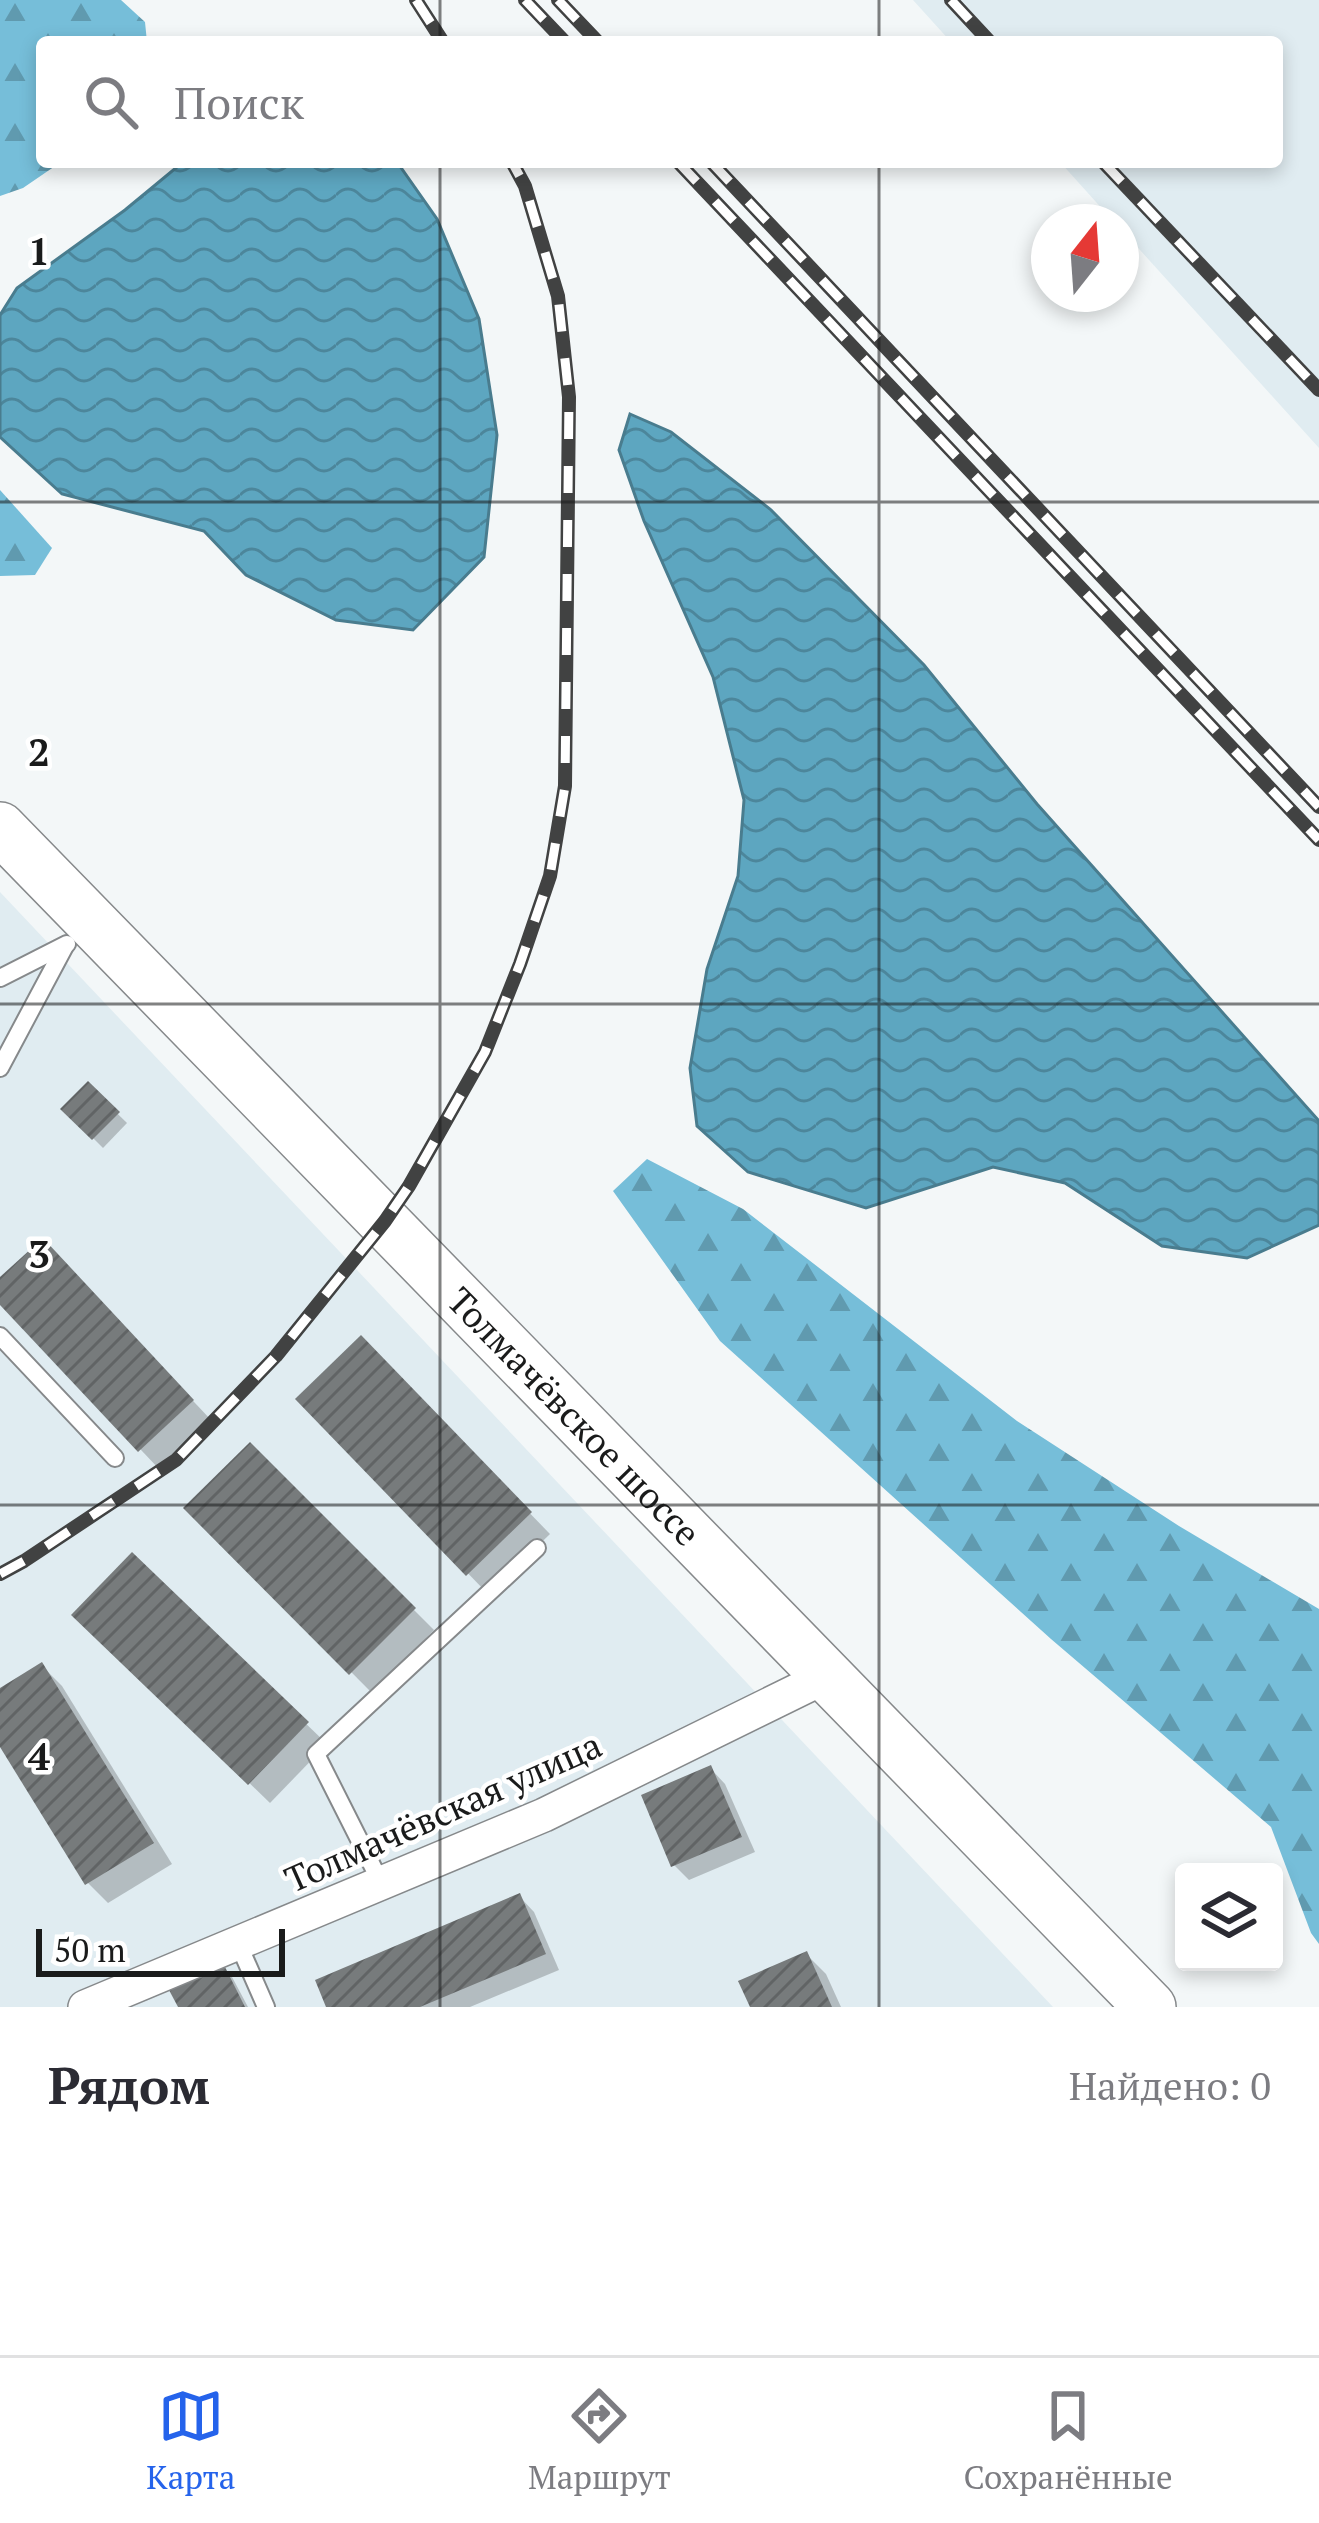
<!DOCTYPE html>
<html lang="ru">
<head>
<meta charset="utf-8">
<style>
  body { margin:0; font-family:"PT Serif",serif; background:#f2f2f3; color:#2b2b33 }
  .controls { position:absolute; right:36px; bottom:36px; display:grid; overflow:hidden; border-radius:12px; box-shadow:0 6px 18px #0003 }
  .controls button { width:108px; height:108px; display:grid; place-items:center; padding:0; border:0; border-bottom:3px solid #e1e1e2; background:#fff; color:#2b2b33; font:60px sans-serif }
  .compass { position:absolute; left:1031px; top:204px; width:108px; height:108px; border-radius:50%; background:#fff; box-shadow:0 6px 18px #0003; rotate:17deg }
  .scale { position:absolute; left:36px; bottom:30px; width:249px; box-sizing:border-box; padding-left:12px; border:6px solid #1a1b1b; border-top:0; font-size:33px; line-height:42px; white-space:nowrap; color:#1a1b1b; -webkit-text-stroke:9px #fff; paint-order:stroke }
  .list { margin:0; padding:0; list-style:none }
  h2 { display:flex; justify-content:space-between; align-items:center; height:156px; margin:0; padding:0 48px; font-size:51px }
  h2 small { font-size:39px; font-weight:400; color:#7c7c81 }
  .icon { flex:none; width:66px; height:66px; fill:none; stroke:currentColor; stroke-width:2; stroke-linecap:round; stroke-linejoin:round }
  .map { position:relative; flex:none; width:1319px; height:2007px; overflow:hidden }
  .search { position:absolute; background:#fff; box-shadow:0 6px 18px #0003; left:36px; right:36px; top:36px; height:132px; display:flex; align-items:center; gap:30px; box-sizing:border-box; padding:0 42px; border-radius:12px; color:#7c7c81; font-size:45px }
  .sheet { height:348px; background:#fff }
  nav { display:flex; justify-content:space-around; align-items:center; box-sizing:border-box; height:168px; border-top:3px solid #e1e1e2; background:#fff; font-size:33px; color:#7c7c81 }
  nav a { display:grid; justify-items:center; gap:6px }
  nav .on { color:#2563eb }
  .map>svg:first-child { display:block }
</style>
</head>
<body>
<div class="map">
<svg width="1319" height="2007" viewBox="0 0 1319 2007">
  <defs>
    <pattern id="forest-firs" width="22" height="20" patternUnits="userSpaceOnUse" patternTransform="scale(3)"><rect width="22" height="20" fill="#76bed9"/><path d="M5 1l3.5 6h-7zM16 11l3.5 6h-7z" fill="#609aaf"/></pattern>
    <pattern id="water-waves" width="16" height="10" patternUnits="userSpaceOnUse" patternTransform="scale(3)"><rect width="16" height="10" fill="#5da6c0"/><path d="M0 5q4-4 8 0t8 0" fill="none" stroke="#4c869b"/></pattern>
    <pattern id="building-hatch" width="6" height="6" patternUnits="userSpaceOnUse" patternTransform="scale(3)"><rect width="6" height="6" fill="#777b7c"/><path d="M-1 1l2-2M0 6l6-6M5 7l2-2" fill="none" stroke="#616465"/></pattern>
  </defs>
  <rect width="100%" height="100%" fill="#f3f7f8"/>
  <!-- built -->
  <g fill="#e0ecf1">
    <path d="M913 0H1319V448L1121 229V222H1114L1060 162H1277V42H951Z"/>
    <path d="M0 892 1053 2007H0Z"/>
  </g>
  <!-- forest -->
  <g fill="url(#forest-firs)">
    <path d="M0 0H121L145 22 147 42H42V162H61L23 188 0 196Z"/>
    <path d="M0 490 52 548 35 575 0 576Z"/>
    <path d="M647 1159 743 1209 1017 1421 1179 1526 1319 1609V1944L1311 1933 1271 1827 1051 1639 720 1341 613 1191Z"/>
  </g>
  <!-- water -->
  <g fill="url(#water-waves)" stroke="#497c8e" stroke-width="3">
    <path d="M183 162H397L437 219 479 319 497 435 484 557 413 630 336 620 246 575 204 531 62 494 0 437V315L17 288 125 210Z"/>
    <path d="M630 414 671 432 770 509 924 665 1037 804 1319 1121V1225L1247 1258 1162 1246 1065 1183 993 1167 866 1208 748 1172 697 1126 690 1068 707 969 738 876 744 800 713 677 644 521 619 450Z"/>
  </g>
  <!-- shadow -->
  <g fill="#0003">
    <path d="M88 1085 127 1123 103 1148 64 1109Z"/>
    <path d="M62 1262 212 1421 160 1470 0 1301V1282Z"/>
    <path d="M361 1339 550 1534 488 1594 299 1399Z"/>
    <path d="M250 1446 434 1630 371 1692 188 1508Z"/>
    <path d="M132 1556 327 1744 270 1803 76 1615Z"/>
    <path d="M42 1666 62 1686 172 1864 108 1903 88 1883 0 1741V1692Z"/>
    <path d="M710 1768 725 1784 755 1852 689 1880 674 1865Z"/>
    <path d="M519 1896 534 1912 559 1970 470 2007H330Z"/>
    <path d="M806 1954 826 1974 841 2007H753Z"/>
    <path d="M222 1967 232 1977 248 2007H181Z"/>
  </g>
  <!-- building -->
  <g fill="url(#building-hatch)">
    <path d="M88 1081 120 1112 92 1140 60 1109Z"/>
    <path d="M43 1238 194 1400 138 1452 0 1305V1277Z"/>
    <path d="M361 1335 532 1512 466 1576 295 1399Z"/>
    <path d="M250 1442 416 1608 349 1675 183 1508Z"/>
    <path d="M132 1552 309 1722 248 1785 71 1615Z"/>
    <path d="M42 1662 154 1843 85 1885 0 1747V1688Z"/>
    <path d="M711 1765 742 1837 671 1867 641 1795Z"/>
    <path d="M520 1893 546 1954 420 2007H326L315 1980Z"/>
    <path d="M807 1951 832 2007H750L738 1981Z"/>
    <path d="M223 1963 245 2007H178L169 1990Z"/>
  </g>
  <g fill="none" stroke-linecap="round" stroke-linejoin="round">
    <!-- lane casing -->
    <g stroke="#86898b" stroke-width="20">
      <g id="lane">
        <path d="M0 978 67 944"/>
        <path d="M0 1068 65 946"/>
        <path d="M0 1336 115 1458"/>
        <path d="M381 1883 316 1754 537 1548"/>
        <path d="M238 1943 266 2007"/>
      </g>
    </g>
    <!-- street casing -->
    <g stroke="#86898b" stroke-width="36">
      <path id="street" d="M85 2007 544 1815 827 1676"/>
    </g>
    <!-- primary casing -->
    <g stroke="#86898b" stroke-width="54">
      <g id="primary">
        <path id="s1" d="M0 828 1150 2007"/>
      </g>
    </g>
    <!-- lane -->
    <use href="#lane" stroke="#fff" stroke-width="16"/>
    <!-- street -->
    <use href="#street" stroke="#fff" stroke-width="33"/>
    <!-- primary -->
    <use href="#primary" stroke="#fff" stroke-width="51"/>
    <!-- rail casing -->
    <g stroke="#414242" stroke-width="14">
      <g id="rail">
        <path d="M416 0 443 42"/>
        <path d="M525 0 565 42"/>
        <path d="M558 0 598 42"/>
        <path d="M951 0 990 42"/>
        <path d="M678 162 1319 840"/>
        <path d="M711 162 1319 807"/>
        <path d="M1103 162 1319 390"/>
        <path d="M0 1574 24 1561 176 1460 276 1356 385 1221 409 1186 485 1052 520 964 550 876 565 786 569 397 558 296 525 186 512 162"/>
      </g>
    </g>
    <!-- rail -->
    <use href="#rail" stroke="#fff" stroke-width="9" stroke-dasharray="27" stroke-linecap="butt"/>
  </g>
  <!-- grid -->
  <path fill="none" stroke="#1a1b1b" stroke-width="3" stroke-opacity="0.55" d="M440 0V42M879 0V42M440 162V2007M879 162V2007M0 502H1319M0 1004H1319M0 1505H1319"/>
  <g text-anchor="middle" stroke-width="9" stroke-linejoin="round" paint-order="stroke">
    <!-- street labels -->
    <g font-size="36" fill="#1a1b1b" stroke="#fff">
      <text dy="13" stroke="none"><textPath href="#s1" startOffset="822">Толмачёвское шоссе</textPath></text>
      <text transform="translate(443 1812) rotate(-24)" y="13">Толмачёвская улица</text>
    </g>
  </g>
  <g font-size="39" text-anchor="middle" font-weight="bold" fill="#1a1b1b" stroke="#fff" stroke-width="9" stroke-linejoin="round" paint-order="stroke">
    <text x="39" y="265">1</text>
    <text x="39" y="766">2</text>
    <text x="39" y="1268">3</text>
    <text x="39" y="1770">4</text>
  </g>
</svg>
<div class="controls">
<button><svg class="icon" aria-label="layers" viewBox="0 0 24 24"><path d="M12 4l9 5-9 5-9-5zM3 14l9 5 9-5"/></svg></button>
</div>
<svg class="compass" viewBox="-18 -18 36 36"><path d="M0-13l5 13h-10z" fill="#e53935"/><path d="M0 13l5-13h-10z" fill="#7c7c81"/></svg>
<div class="scale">50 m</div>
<div class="search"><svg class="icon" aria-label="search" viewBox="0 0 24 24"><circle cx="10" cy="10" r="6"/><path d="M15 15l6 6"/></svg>Поиск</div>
</div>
<section class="sheet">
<h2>Рядом<small>Найдено: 0</small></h2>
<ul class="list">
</ul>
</section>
<nav>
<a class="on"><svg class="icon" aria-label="map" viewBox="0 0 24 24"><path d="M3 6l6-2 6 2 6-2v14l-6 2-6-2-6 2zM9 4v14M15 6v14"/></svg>Карта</a>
<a><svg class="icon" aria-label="directions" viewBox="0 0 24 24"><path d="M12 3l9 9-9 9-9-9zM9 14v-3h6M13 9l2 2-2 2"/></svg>Маршрут</a>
<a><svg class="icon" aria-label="saved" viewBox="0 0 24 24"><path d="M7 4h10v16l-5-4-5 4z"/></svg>Сохранённые</a>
</nav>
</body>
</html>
